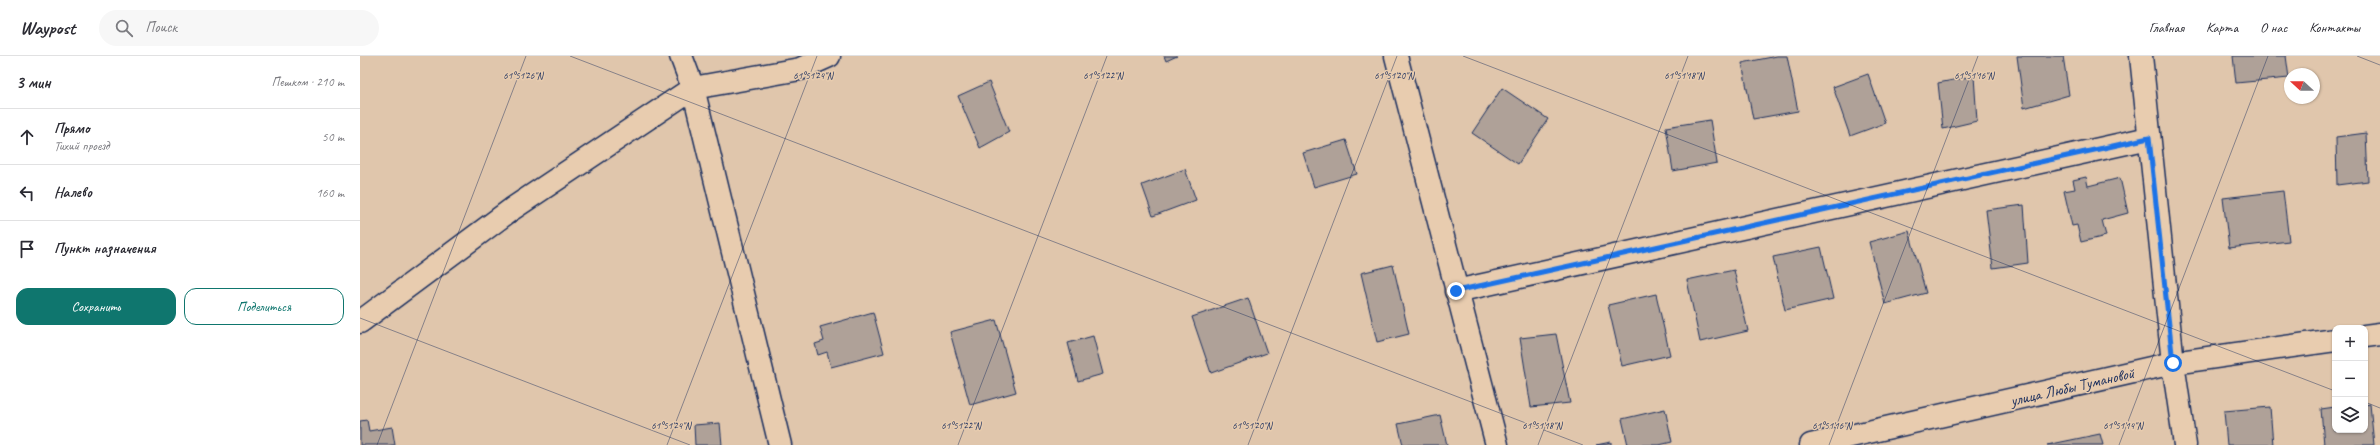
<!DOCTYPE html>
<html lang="ru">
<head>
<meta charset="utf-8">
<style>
  body { margin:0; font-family:Caveat,sans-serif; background:#f7f7f7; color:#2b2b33 }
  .controls { position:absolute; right:12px; bottom:12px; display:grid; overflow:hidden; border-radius:8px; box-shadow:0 1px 3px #0004 }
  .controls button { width:36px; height:36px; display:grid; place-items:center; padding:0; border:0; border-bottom:1px solid #e1e1e2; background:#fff; color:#2b2b33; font:20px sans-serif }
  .compass { position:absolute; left:1924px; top:12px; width:36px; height:36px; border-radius:50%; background:#fff; box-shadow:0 1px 3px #0004; rotate:291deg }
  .stop { position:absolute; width:12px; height:12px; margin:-9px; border:3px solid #1a73e8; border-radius:50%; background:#fff }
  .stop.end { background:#1a73e8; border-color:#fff; box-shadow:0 1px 4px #0008 }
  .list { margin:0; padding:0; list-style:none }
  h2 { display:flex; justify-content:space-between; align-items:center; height:52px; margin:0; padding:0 16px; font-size:17px }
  h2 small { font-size:13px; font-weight:400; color:#7c7c81 }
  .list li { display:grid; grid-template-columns:26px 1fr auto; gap:12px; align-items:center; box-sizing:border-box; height:56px; padding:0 16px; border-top:1px solid #e1e1e2 }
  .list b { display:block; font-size:15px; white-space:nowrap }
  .list p { margin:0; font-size:13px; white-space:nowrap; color:#7c7c81 }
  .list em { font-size:13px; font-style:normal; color:#7c7c81 }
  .actions { display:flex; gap:8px; padding:12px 16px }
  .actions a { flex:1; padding:9px 0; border:1px solid #0f766e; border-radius:12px; text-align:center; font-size:14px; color:#0f766e }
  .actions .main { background:#0f766e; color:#fff }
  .icon { flex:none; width:22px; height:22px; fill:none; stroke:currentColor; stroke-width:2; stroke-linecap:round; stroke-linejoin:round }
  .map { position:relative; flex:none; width:2020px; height:389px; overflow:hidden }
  header { display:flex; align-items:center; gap:24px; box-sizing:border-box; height:56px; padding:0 20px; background:#fff; border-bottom:1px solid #e1e1e2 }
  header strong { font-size:19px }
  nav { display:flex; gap:22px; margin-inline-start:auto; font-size:14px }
  .search { width:280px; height:36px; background:#f7f7f7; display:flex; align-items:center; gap:10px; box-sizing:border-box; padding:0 14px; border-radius:22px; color:#7c7c81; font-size:15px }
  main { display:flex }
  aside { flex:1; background:#fff }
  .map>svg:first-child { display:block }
</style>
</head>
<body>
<header>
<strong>Waypost</strong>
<div class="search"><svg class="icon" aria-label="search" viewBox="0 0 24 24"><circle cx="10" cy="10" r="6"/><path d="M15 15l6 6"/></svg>Поиск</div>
<nav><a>Главная</a><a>Карта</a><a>О нас</a><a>Контакты</a></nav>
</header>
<main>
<aside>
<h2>3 мин<small>Пешком · 210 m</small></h2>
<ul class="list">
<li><svg class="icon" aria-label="ahead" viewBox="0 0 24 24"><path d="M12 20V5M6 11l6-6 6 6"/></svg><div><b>Прямо</b><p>Тихий проезд</p></div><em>50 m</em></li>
<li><svg class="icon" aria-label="left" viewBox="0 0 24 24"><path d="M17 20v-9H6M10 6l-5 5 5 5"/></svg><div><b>Налево</b></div><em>160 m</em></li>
<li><svg class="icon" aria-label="arrive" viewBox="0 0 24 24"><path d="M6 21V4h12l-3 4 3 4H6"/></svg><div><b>Пункт назначения</b></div></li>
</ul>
<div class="actions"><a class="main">Сохранить</a><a>Поделиться</a></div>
</aside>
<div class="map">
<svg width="2020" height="389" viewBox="0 0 2020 389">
  <rect width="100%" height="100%" fill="#e0c6ac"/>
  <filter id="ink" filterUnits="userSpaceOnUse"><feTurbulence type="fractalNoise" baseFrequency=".025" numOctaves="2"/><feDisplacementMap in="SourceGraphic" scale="8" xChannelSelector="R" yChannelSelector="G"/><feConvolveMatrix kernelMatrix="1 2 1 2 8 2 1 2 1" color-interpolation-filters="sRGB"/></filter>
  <g filter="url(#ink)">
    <!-- building -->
    <g fill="#afa198" stroke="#1b2f5e">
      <path d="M804 0H817L806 5Z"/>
      <path d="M1417 0H1427L1438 55 1393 63 1382 7Z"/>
      <path d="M1657 0H1703L1709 39 1664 52Z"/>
      <path d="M1873 0H1926L1929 22 1876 27Z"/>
      <path d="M1508 18 1525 67 1490 80 1473 31Z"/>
      <path d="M1614 20 1617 65 1583 73 1578 27Z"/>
      <path d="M629 26 649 76 620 92 598 40Z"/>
      <path d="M1142 32 1188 63 1158 108 1112 77Z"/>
      <path d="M1350 64 1357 107 1313 115 1306 71Z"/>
      <path d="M2006 77 2008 125 1977 129 1976 81Z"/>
      <path d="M986 84 997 118 954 131 943 97Z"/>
      <path d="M825 113 836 144 793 160 782 129Z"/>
      <path d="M1726 121 1728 130 1760 122 1768 157 1742 164 1746 180 1721 186 1717 169 1712 170 1704 135 1715 133 1713 124Z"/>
      <path d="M1923 135 1929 185 1869 192 1863 142Z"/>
      <path d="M1664 149 1668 207 1633 212 1626 154Z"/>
      <path d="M1549 175 1566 237 1525 248 1509 186Z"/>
      <path d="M1461 191 1473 243 1425 254 1413 201Z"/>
      <path d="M1033 209 1049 278 1017 286 1001 217Z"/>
      <path d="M1374 214 1388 275 1340 286 1327 224Z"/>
      <path d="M1296 238 1310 299 1262 310 1248 249Z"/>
      <path d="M888 242 907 297 851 317 832 261Z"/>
      <path d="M513 256 524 297 471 311 467 296 458 299 455 288 464 285 460 271Z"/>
      <path d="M636 264 656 336 610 349 590 276Z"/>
      <path d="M1196 278 1210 347 1171 351 1160 282Z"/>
      <path d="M733 280 743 318 718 325 708 287Z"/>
      <path d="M2010 348 2014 389H1964L1961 353 1975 351V374H2005V349Z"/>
      <path d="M1910 351 1913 389H1867L1864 355Z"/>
      <path d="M1305 353 1312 386 1299 389H1268L1262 363Z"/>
      <path d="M1080 359 1087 389H1043L1038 368Z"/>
      <path d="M7 364 9 375 32 371 35 389H0V365Z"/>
      <path d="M360 367 362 389H335L334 369Z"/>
      <path d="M1740 378 1743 389H1687Z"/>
      <path d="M1251 386V389H1236Z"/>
    </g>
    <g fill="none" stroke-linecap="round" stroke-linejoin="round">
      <!-- minor casing -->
      <g stroke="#1b2f5e" stroke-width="25">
        <g id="minor">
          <path d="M321 0 333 32 420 389"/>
          <path d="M1036 0 1137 389"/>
          <path d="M1781 0 1813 307 1825 389"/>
          <path d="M1096 235 1789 82"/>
          <path d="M0 266 152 153 333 32 440 13 469 0"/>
          <path d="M2005 280 2020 278"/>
          <path d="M1451 389 1813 307 1975 284"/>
        </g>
      </g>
      <!-- minor -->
      <use href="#minor" stroke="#e8ccaf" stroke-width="22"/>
    </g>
  </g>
  <g fill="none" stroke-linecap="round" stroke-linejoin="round" filter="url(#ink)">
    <!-- route -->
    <path stroke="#1a73e8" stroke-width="5" d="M1096 235 1789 82 1813 307"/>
  </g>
  <!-- ticks -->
  <path fill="none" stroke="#1b2f5e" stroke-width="1" stroke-opacity="0.45" d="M210 0 1223 389M1103 0 1975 335M1997 0 2020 9M0 262 330 389M2005 346 2020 352M17 389 166 0M307 389 457 0M598 389 747 0M888 389 1037 0M1178 389 1328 0M1469 389 1618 0M1759 389 1908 0"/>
  <g text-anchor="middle" stroke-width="3" stroke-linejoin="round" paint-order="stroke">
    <!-- street labels -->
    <g font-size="16" fill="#1b2f5e" stroke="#e8ccaf">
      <text transform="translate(1712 330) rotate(-13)" y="6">улица Любы Тумановой</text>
    </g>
  </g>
  <g font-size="10" text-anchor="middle" fill="#1b2f5e" stroke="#e8ccaf" stroke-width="3" stroke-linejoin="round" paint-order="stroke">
    <text x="163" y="23">61°51'26"N</text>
    <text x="453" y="23">61°51'24"N</text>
    <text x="1324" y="23">61°51'18"N</text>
    <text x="1614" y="23">61°51'16"N</text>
    <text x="743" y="23">61°51'22"N</text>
    <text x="1034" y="23">61°51'20"N</text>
    <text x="311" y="373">61°51'24"N</text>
    <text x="601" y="373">61°51'22"N</text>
    <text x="892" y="373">61°51'20"N</text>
    <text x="1182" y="373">61°51'18"N</text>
    <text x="1472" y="373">61°51'16"N</text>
    <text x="1763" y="373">61°51'14"N</text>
  </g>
</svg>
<div class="controls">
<button>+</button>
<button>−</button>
<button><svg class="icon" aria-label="layers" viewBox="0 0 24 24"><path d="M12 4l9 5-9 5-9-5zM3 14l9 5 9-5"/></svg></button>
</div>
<svg class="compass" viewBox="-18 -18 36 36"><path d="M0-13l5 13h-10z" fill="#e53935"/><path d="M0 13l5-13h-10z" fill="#7c7c81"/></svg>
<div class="stop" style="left:1813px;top:307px"></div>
<div class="stop end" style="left:1096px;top:235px"></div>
</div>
</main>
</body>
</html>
